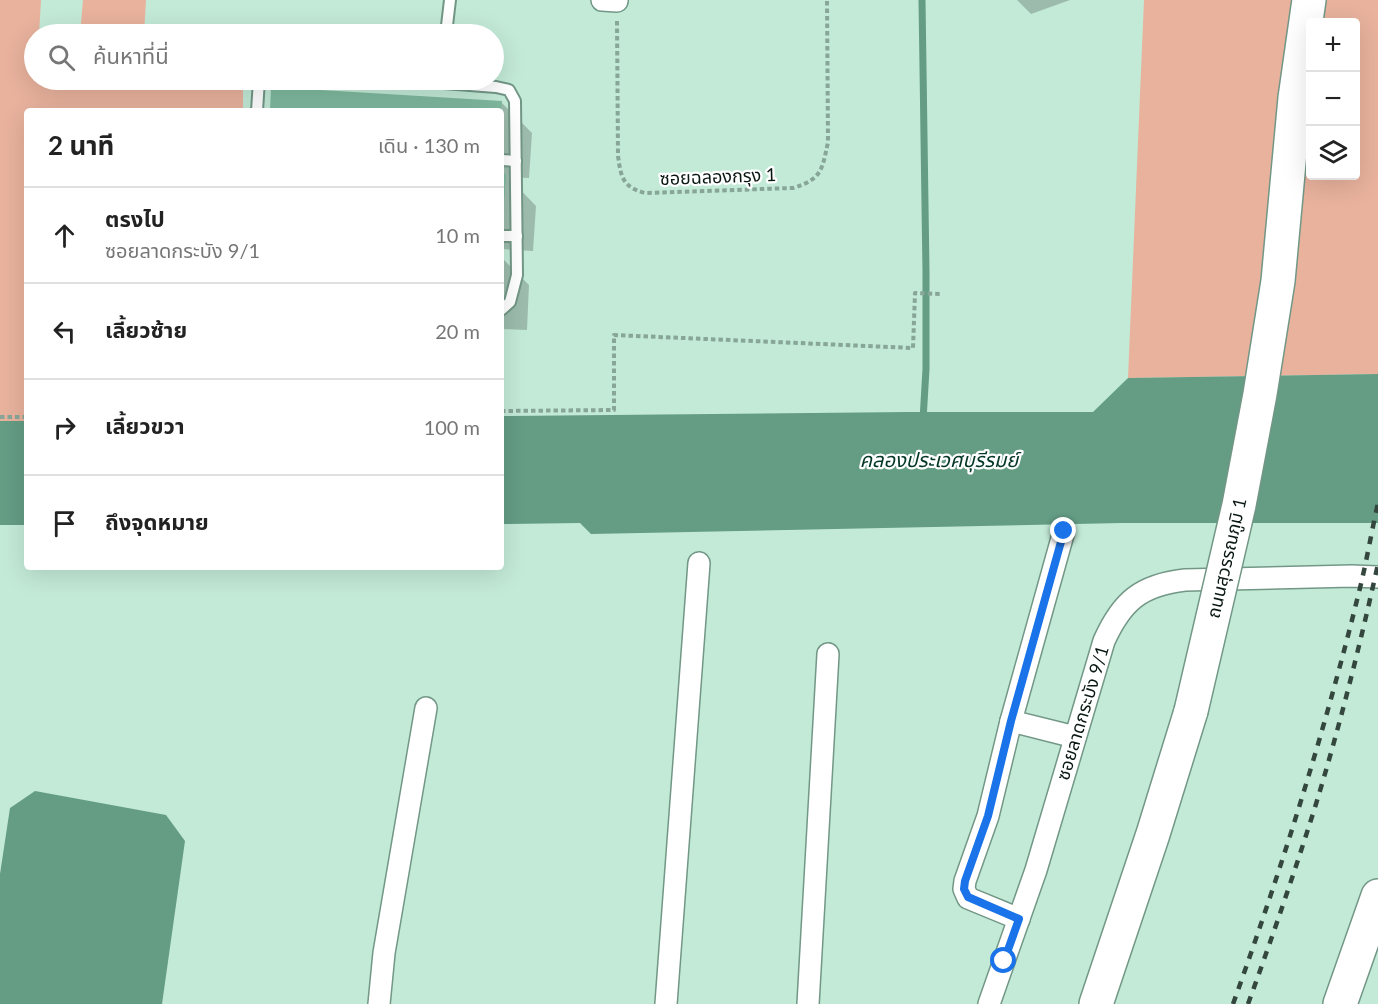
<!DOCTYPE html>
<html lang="th">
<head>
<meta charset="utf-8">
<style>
  body { margin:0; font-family:Lato,"Noto Sans Thai",sans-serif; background:#f2f2f2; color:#222 }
  .controls { position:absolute; right:18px; top:18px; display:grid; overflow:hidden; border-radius:6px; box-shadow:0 6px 24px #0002 }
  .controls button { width:54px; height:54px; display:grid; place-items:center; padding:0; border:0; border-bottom:2px solid #e0e0e0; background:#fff; color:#222; font:30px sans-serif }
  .stop { position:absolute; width:18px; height:18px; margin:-14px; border:4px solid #1a73e8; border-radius:50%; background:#fff }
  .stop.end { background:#1a73e8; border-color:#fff; box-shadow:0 2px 6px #0008 }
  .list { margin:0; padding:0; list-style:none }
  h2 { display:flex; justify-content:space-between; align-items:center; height:78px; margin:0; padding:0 24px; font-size:26px }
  h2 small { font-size:20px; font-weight:400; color:#767676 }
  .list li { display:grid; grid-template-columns:39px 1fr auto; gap:18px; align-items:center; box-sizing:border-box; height:96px; padding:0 24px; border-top:2px solid #e0e0e0 }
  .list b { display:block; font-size:22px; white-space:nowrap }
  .list p { margin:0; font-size:20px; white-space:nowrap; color:#767676 }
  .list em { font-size:20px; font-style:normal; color:#767676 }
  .icon { flex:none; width:33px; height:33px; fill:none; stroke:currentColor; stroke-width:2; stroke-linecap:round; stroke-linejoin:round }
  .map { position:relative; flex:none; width:1378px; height:1004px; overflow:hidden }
  .search { position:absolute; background:#fff; box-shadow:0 6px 24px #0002; left:24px; top:24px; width:480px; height:66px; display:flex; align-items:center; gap:15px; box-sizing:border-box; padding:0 21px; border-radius:33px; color:#767676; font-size:22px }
  .panel { position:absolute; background:#fff; box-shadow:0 6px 24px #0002; left:24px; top:108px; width:480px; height:462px; border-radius:6px }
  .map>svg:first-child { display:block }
</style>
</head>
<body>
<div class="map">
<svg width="1378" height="1004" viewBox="0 0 1378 1004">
  <rect width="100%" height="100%" fill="#c3ead7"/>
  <!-- green -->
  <g fill="#e8b29d" fill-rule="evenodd">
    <path d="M0 0H41L39 34H40H34V80H243V111H27V421H0Z"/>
    <path d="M83 0H146L144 34H80Z"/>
    <path d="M1144 0H1378V374L1128 378ZM1310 22H1356V176H1310Z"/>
  </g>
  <!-- water -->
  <g fill="#649c84">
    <path d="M1378 374V523H1122L591 534 580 523 501 524V416L909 412H1093L1128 378Z"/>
    <rect x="0" y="421" width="27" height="104"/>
    <path d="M35 791 166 815 185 841 162 1004H0V874L10 808Z"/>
  </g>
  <!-- shadow -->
  <g fill="#0003">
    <path d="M1017 0H1070L1031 14Z"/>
    <path d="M501 102 532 133 529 178 508 177 536 206 533 251 501 249V111H271Z"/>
    <path d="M501 257 529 285 527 330 501 329Z"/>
  </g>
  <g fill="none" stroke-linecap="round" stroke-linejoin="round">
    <!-- stream -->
    <path stroke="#649c84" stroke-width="7" d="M922 0 926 272V369L923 420"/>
  </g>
  <!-- building -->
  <g fill="#7fb99f">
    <path d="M271 87 502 101 501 111H270Z"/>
    <path d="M501 173 506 174 503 221H501Z"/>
  </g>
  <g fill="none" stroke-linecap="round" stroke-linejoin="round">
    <!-- service casing -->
    <g stroke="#729786" stroke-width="14">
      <g id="service">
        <path d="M446 34 450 0"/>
        <path d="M404 80 496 87 509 90 515 101 517 275 510 302 501 310"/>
        <path d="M257 111 259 80"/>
        <path d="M501 160 516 161"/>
        <path d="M501 236H517"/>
      </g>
    </g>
    <!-- minor casing -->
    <g stroke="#729786" stroke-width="24">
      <g id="minor">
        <path d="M602 0 617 1"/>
        <path d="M1011 721 1075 737"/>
        <path d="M1019 919 968 898 964 889 965 881 988 816 1011 721 1064 531"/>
        <path d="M379 1004 384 953 426 708"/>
        <path d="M666 1004 699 563"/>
        <path d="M808 1004 828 654"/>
        <path d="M989 1004 1036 870 1104 641C1122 601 1141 585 1185 580L1352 576 1378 577"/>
      </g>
    </g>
    <!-- trunk casing -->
    <g stroke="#729786" stroke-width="36">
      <g id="trunk">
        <path d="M1096 1004 1153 834 1191 711"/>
        <path d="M1340 1004 1378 896"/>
      </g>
    </g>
    <!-- motorway casing -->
    <g stroke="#729786" stroke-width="36">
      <path id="motorway" d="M1295 98 1309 0"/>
    </g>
    <!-- path -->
    <g stroke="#87a697" stroke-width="4" stroke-dasharray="4.5 3" stroke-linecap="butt">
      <path d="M617 21 618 156C621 178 623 187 645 193L793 188C822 179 822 170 828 142L827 0"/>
      <path d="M501 411 614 410V335L913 348 915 293 941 294"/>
      <path d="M0 417H27"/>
    </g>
    <!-- service -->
    <use href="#service" stroke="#fff" stroke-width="10"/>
    <!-- minor -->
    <use href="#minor" stroke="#fff" stroke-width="21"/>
    <!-- trunk -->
    <use href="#trunk" stroke="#fff" stroke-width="33"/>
    <!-- motorway -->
    <use href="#motorway" stroke="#fff" stroke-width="33"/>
    <!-- rail -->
    <g stroke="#34473e" stroke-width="4.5" stroke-dasharray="8 8" stroke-linecap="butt">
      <path d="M1233 1004C1281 870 1324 734 1358 596 1366 565 1371 534 1378 503"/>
      <path d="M1248 1004C1272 938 1295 871 1316 804 1340 725 1360 645 1378 564"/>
    </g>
    <!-- trunk-bridge casing -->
    <g stroke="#729786" stroke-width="36" stroke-linecap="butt">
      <path id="trunk-bridge" d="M1191 711 1239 505 1260 394 1278 281 1295 98"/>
    </g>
    <!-- trunk-bridge -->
    <use href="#trunk-bridge" stroke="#fff" stroke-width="33"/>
  </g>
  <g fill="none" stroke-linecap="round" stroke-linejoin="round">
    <!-- route -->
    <path stroke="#1a73e8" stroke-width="8" d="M1004 961 1019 919 968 897 964 889 965 881 988 816 1011 721 1064 531"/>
  </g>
  <g text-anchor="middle" stroke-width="4.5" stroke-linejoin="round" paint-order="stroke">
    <!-- street labels -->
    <g font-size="18" fill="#0a1812" stroke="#fff">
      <text transform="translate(718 177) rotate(-2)" y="6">ซอยฉลองกรุง 1</text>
      <text transform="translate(1227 558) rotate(-77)" y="6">ถนนสุวรรณภูมิ 1</text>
      <text transform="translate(1083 713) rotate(-73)" y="6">ซอยลาดกระบัง 9/1</text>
    </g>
    <!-- water labels -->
    <g font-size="20" font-style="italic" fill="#043826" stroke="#fff">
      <text x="939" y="467">คลองประเวศบุรีรมย์</text>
    </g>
  </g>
</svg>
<div class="controls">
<button>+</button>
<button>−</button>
<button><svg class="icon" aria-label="layers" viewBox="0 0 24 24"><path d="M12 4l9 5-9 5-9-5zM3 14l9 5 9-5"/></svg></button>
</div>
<div class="stop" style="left:1004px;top:961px"></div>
<div class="stop end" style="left:1064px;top:531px"></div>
<div class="search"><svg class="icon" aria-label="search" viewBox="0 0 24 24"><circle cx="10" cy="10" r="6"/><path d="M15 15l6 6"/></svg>ค้นหาที่นี่</div>
<section class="panel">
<h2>2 นาที<small>เดิน · 130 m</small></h2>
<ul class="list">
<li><svg class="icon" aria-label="ahead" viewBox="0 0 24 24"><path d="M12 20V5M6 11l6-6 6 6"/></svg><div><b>ตรงไป</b><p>ซอยลาดกระบัง 9/1</p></div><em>10 m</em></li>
<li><svg class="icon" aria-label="left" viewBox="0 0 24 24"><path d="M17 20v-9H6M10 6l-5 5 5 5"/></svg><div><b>เลี้ยวซ้าย</b></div><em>20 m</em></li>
<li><svg class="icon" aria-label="right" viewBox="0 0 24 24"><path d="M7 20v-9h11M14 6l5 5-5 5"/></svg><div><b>เลี้ยวขวา</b></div><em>100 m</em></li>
<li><svg class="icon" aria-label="arrive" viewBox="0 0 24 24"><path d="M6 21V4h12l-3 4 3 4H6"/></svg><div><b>ถึงจุดหมาย</b></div></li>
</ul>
</section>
</div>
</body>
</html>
